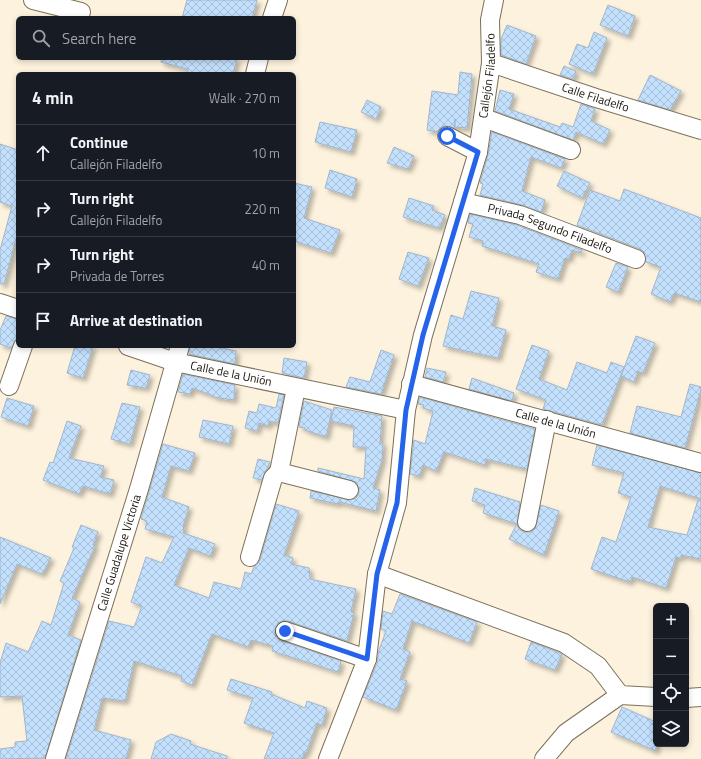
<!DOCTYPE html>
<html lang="en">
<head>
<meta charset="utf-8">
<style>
  body { margin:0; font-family:"Titillium Web",sans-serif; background:#20242c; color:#f1f3f6 }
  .controls { position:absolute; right:12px; bottom:12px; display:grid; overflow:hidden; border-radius:6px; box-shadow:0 2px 6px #0003 }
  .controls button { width:36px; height:36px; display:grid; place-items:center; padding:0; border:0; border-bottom:1px solid #363941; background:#171b24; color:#f1f3f6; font:20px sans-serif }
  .stop { position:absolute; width:12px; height:12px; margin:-9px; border:3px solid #2563eb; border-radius:50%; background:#fff }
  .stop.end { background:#2563eb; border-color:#fff; box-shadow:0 1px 4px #0008 }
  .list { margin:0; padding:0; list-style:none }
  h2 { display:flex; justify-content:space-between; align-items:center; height:52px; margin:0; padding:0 16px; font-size:17px }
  h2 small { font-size:13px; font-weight:400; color:#9ea1a6 }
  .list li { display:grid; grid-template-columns:26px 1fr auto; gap:12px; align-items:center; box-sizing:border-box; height:56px; padding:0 16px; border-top:1px solid #363941 }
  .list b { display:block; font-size:15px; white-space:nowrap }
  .list p { margin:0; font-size:13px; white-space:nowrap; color:#9ea1a6 }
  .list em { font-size:13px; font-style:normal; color:#9ea1a6 }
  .icon { flex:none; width:22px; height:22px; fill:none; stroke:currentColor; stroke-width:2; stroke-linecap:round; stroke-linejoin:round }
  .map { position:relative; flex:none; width:701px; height:759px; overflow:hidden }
  .search { position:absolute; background:#171b24; box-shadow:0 2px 6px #0003; left:16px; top:16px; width:280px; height:44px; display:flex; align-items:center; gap:10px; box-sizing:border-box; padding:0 14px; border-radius:6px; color:#9ea1a6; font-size:15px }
  .panel { position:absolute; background:#171b24; box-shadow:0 2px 6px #0003; left:16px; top:72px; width:280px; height:276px; border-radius:6px }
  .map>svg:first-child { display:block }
</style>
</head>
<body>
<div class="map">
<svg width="701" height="759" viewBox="0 0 701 759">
  <defs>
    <pattern id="building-cross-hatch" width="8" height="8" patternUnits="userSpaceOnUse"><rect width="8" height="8" fill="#c3e0fd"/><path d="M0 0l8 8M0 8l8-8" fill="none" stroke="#a7bfd8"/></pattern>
    <filter id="shadow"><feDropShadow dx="3.5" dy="3.5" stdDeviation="2" flood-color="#0004"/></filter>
  </defs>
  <rect width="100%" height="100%" fill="#fdf2dd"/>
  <!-- building -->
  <g fill="url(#building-cross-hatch)" stroke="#a1b5cb" filter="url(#shadow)">
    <path d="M187 0H257L252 18H182Z"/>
    <path d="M608 5 635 16 628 36 600 25Z"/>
    <path d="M507 25 536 36 526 64 501 55V39Z"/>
    <path d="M594 32 607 38 593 74 569 64 577 44 588 48Z"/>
    <path d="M162 58H237L233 74H187L188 69 161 62Z"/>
    <path d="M564 66 576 71 573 79 560 75Z"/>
    <path d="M460 72 472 74 467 128 455 127V119L454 128 446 126 441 127 438 132 427 130 432 91 458 95Z"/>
    <path d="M650 75 681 91 670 110 638 100Z"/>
    <path d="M500 90 514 94 509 109 560 127 562 123 573 127 581 104 595 109 591 121 610 130 603 144 576 132 573 140 495 111Z"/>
    <path d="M367 100 381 107 376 119 361 112Z"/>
    <path d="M320 122 357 130 351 152 315 142Z"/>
    <path d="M492 132 565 159 561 168 531 157 522 191 545 200 541 212 522 205 480 195 483 184 480 183 488 155Z"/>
    <path d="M0 144 18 150V231L4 284H0V250L12 206 0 202Z"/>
    <path d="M394 147 414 156 408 169 387 163Z"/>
    <path d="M330 170 357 179 352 197 325 188Z"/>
    <path d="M564 171 590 183 582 198 557 186Z"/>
    <path d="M294 183 312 187 304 218 340 230 331 253 294 241Z"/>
    <path d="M624 189 701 218V302L674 293 670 302 651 294 661 267 646 262 644 253 640 249 577 225 590 190 620 201Z"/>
    <path d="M409 198 434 206 432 210 445 215 439 228 403 217Z"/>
    <path d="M470 214 517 225 582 250 581 253 572 250 569 259 565 258 558 279 536 272 539 264 482 246 483 241 469 237 473 224 468 223Z"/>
    <path d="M408 252 429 258 418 286 399 279Z"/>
    <path d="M616 263 628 267 618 292 606 287Z"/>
    <path d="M471 291 499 298 492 326 506 330 498 358 443 346 451 315 463 319Z"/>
    <path d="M6 316 18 319V337L11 348 0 344V330Z"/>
    <path d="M636 336 655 343 643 373 638 371 634 382 621 376Z"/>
    <path d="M532 345 549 351 539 379 567 390 577 362 607 373 611 362 624 367 602 425 543 409 546 400 516 389Z"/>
    <path d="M75 346H93L83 378 67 373Z"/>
    <path d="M190 346H213L236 351 235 364 189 354Z"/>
    <path d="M381 350 394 355 381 394 346 387 350 377 370 382Z"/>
    <path d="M284 358 307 362 304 378 282 373Z"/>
    <path d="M427 368 446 372 443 382 425 377Z"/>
    <path d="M131 370 150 375 146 388 127 385Z"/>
    <path d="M183 374 235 385 234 400 214 397V396L192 388 190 394 178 392Z"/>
    <path d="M472 378 514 393 512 401 469 389Z"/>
    <path d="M690 384 701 387V389L685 448 630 433 637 406 681 417Z"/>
    <path d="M279 394 284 395 278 423 269 421 268 426 259 423 257 431 245 428 249 411 257 413 259 404 276 408Z"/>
    <path d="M420 397 535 429 527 469 486 459 485 465 444 452 436 471 423 465 419 476 410 474 414 440 425 444 433 411 423 408 424 405 418 404Z"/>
    <path d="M7 398 34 406 28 426 1 417Z"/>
    <path d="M304 401 332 410 326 437 305 430V428L299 427Z"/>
    <path d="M122 403 140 407 130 444 111 439Z"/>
    <path d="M334 407 382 416 380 443H383L382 460 373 488 380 490 376 511 339 502 338 504 310 498 311 491 351 500 356 498 359 493V488L356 482 318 471V468L364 479 366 447H353L354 426 331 421Z"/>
    <path d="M203 420 233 426 229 444 199 437Z"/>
    <path d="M67 421 81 426 69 458 104 466 100 477 114 480 110 494 83 486 79 494 43 480 50 462 53 463Z"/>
    <path d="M163 444 195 453 189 471 171 466 162 497 189 507 183 526 184 527 183 533 215 544 210 556 189 548 174 585 209 598 214 582 241 589 245 572 251 574 254 567 260 560 276 504 299 511 284 555 293 558 291 564 309 568 310 579 356 589 351 612 354 613 347 641 288 621H283L278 623 275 633 282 641 341 661 338 672 272 651 273 646 251 640 248 647 212 634 192 685 181 681 182 676 134 661 125 701 102 698 94 730 131 740 126 759H66L109 621 134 627 142 606 131 602 146 557 162 563 174 537 145 529 147 521 141 519Z"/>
    <path d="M597 445 701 473V499L660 486 648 527 687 535 698 500H701V559L681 555V558L676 557 666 588 632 577 630 582 591 569 602 537 616 542 631 497 618 493 624 473 592 465Z"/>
    <path d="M258 459 270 462 262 480 253 478Z"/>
    <path d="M475 488 520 502 517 525 520 530 525 532H530L535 529 541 505 559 511 544 555 509 539 517 524 483 513 485 505 472 501Z"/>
    <path d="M81 525 98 532 93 545 95 546 72 598 80 602 68 635 81 640 45 758 0 759V749L15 747V742L27 741 22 696 0 697V663L6 643 28 652 42 621 51 625 64 583 60 581 74 548 72 547Z"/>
    <path d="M0 537 51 558 42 574 17 564 0 604Z"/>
    <path d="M400 594 477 622 469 643 412 621 403 649 410 652 400 679 407 681 396 710 363 697 377 663 379 650 386 631 381 629 383 611 392 614Z"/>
    <path d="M531 642 562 654 555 670 525 659Z"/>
    <path d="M231 679 272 692 271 694 305 708 307 701 327 708 322 725 317 723 306 753H304L302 759H264L274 733 244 723 253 698 227 690Z"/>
    <path d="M622 707 656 722V751L611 732Z"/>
    <path d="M171 734 191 741 190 744 227 756V759H151L156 742Z"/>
  </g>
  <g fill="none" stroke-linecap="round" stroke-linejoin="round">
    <!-- minor casing -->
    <g stroke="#7d7159" stroke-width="20">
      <g id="minor">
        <path d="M33 0 81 12"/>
        <path d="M272 18 278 0"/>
        <path id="s1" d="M491 63 596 98 701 130"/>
        <path d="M255 74 259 58"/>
        <path d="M484 118 571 150"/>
        <path d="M447 136 478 152"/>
        <path id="s2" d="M463 202 520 215 636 259"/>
        <path d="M0 303 18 309"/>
        <path id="s3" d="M128 346 175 362 406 410"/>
        <path id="s4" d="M411 384 701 463"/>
        <path d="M9 386 23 346"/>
        <path d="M296 388 279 472 349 490"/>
        <path d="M527 522 547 420"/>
        <path d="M250 557 273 478 279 472"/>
        <path d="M377 574 564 643 598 666 620 695 656 697"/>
        <path d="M285 631 367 659"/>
        <path d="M686 698 701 697"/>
        <path id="s5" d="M55 759 139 489 180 346"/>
        <path id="s6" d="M328 759 367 659 377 574 397 503 406 410 423 335 478 152 491 63 490 20 494 0"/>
        <path d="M544 759 566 733 620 695"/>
      </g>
    </g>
    <!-- minor -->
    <use href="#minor" stroke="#fff" stroke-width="18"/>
  </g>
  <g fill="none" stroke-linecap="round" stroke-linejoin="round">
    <!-- route -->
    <path stroke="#2563eb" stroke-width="5" d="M285 631 367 659 377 574 397 503 406 410 423 335 478 152 447 136"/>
  </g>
  <g text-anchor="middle" stroke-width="3.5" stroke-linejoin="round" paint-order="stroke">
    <!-- street labels -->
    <g font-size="12" fill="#18130a" stroke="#fdf2dd">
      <text dy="4" stroke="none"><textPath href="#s6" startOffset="705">Callejón Filadelfo</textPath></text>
      <text dy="4" stroke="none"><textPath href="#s1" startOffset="110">Calle Filadelfo</textPath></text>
      <text dy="4" stroke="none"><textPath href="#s2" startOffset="91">Privada Segundo Filadelfo</textPath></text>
      <text dy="4" stroke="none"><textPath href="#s3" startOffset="107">Calle de la Unión</textPath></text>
      <text dy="4" stroke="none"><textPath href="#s4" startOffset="150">Calle de la Unión</textPath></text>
      <text dy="4" stroke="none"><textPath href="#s5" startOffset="216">Calle Guadalupe Victoria</textPath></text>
    </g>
  </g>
</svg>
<div class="controls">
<button>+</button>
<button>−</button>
<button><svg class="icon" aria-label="locate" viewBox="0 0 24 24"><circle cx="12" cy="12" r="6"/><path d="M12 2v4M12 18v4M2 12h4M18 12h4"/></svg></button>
<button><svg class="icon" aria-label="layers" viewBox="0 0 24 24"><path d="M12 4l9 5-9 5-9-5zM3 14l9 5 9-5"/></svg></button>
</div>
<div class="stop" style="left:447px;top:136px"></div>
<div class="stop end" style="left:285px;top:631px"></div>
<div class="search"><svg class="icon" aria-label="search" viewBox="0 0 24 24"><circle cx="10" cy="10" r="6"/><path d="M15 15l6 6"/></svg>Search here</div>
<section class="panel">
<h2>4 min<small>Walk · 270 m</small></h2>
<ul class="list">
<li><svg class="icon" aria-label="ahead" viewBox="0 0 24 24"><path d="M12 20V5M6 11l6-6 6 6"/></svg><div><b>Continue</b><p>Callejón Filadelfo</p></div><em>10 m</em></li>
<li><svg class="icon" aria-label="right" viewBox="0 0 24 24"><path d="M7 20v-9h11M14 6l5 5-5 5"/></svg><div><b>Turn right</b><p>Callejón Filadelfo</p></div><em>220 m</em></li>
<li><svg class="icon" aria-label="right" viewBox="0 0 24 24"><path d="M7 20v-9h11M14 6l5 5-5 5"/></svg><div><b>Turn right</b><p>Privada de Torres</p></div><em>40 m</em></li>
<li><svg class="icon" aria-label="arrive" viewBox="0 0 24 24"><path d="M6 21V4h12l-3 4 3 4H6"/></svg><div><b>Arrive at destination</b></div></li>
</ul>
</section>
</div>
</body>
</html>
